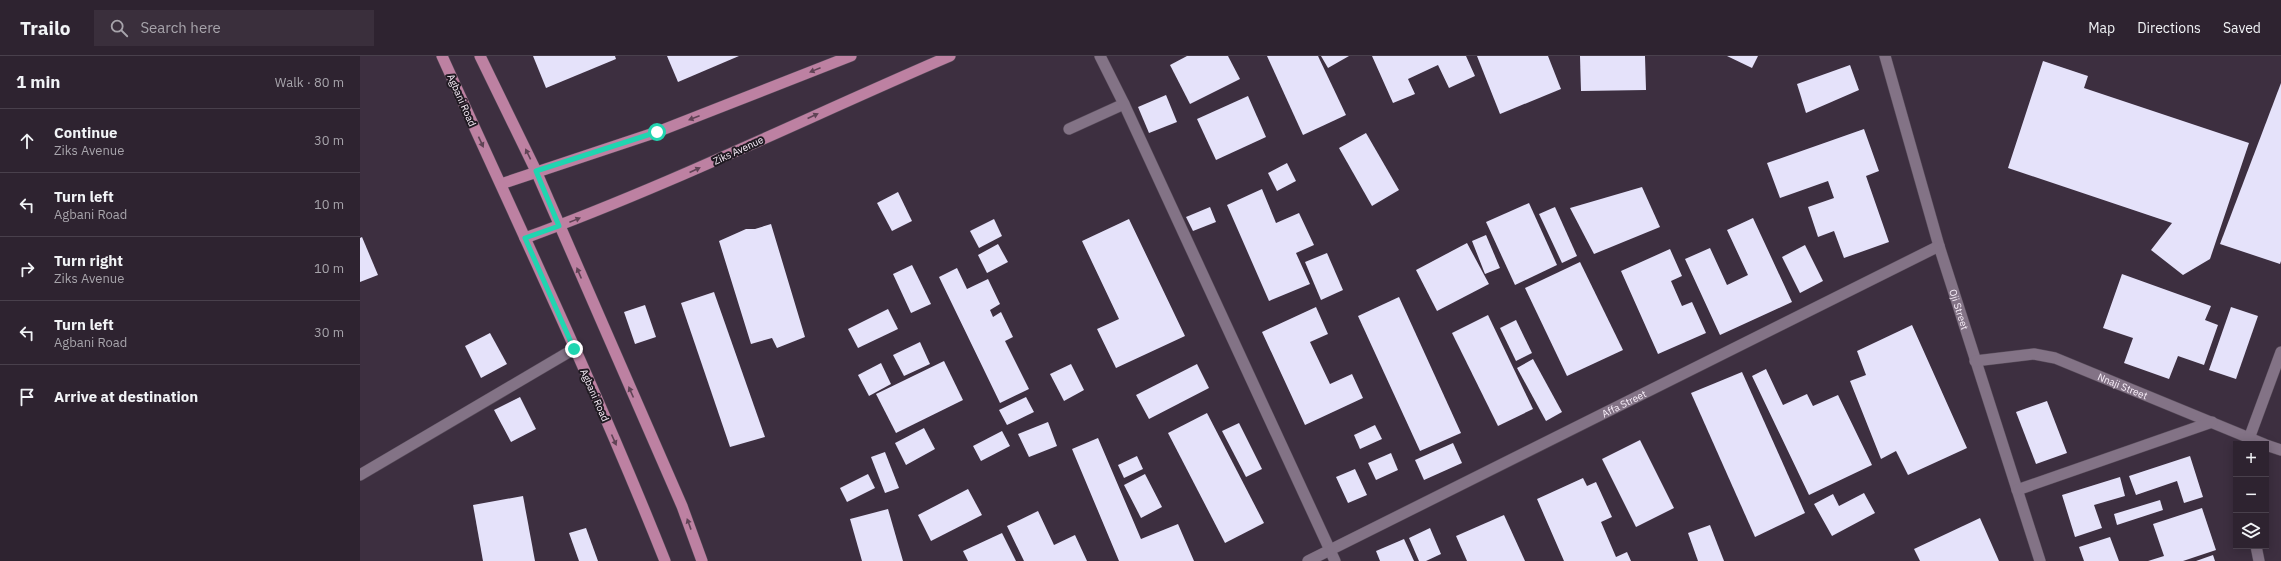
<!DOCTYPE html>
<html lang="en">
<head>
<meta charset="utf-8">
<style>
  body { margin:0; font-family:"IBM Plex Sans",sans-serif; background:#3a2f3c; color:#f1f3f6 }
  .controls { position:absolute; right:12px; bottom:12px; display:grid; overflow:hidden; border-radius:0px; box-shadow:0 2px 10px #0003 }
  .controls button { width:36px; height:36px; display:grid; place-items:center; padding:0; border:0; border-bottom:1px solid #49404c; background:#2e2330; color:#f1f3f6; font:20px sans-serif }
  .stop { position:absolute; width:12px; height:12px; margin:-9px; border:3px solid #20d5b0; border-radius:50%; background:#fff }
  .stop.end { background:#20d5b0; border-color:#fff; box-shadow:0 1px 4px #0008 }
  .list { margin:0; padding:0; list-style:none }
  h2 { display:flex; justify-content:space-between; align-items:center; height:52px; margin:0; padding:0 16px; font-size:17px }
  h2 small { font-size:13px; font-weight:400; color:#a7a4ab }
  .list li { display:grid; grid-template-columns:26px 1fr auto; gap:12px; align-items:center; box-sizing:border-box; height:64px; padding:0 16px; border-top:1px solid #49404c }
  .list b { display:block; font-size:15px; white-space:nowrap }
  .list p { margin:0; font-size:13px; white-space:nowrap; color:#a7a4ab }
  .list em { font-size:13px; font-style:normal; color:#a7a4ab }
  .icon { flex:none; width:22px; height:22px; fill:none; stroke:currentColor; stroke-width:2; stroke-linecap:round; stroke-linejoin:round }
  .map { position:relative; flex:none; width:1921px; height:505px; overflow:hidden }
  header { display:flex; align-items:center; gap:24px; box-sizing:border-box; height:56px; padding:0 20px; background:#2e2330; border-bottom:1px solid #49404c }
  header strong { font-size:19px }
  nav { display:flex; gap:22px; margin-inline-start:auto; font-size:14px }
  .search { width:280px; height:36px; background:#3a2f3c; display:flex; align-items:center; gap:10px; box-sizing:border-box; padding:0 14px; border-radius:0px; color:#a7a4ab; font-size:15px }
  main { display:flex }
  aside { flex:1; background:#2e2330 }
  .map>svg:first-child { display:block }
</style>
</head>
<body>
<header>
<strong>Trailo</strong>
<div class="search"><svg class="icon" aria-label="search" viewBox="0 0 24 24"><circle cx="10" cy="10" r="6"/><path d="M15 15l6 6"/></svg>Search here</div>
<nav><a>Map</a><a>Directions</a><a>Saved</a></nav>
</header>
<main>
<aside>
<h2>1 min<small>Walk · 80 m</small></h2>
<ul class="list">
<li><svg class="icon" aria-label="ahead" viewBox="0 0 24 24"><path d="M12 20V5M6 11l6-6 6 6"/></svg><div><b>Continue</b><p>Ziks Avenue</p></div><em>30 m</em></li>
<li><svg class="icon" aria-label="left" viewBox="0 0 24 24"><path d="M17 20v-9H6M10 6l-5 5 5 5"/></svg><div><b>Turn left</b><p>Agbani Road</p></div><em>10 m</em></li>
<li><svg class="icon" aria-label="right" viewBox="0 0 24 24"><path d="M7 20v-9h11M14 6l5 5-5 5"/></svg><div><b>Turn right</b><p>Ziks Avenue</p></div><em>10 m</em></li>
<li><svg class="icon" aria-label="left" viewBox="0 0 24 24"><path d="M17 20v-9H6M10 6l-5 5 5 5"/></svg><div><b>Turn left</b><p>Agbani Road</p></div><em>30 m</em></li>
<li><svg class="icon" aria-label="arrive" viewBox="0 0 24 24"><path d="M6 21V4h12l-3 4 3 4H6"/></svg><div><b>Arrive at destination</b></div></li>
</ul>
</aside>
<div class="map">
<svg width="1921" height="505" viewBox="0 0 1921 505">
  <rect width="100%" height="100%" fill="#3d2f40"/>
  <!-- building -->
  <g fill="#e5e2fa">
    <path d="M173 0H255L256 3 186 32Z"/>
    <path d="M307 0H379L318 26Z"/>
    <path d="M827 0H868L880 23 830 48 810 9Z"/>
    <path d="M907 0H958L986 59 943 79Z"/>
    <path d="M961 0H989L968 12Z"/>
    <path d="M1012 0H1106L1115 20 1089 32 1078 9 1048 23 1055 38 1033 47Z"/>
    <path d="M1117 0H1188L1201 33 1140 58Z"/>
    <path d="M1220 0H1285L1286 34 1221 35Z"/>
    <path d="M1367 0H1398L1392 12Z"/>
    <path d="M1683 5 1728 20 1724 32 1889 87 1850 203 1823 219 1791 194 1812 167 1648 112Z"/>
    <path d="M1490 9 1499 34 1446 57 1437 28Z"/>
    <path d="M1921 27V205L1920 208 1860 188Z"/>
    <path d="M806 39 817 66 789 77 778 51Z"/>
    <path d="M888 40 906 81 856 104 837 63Z"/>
    <path d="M1504 73 1519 115 1506 120 1529 186 1484 202 1474 175 1458 181 1448 151 1474 142 1468 125 1420 142 1407 107Z"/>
    <path d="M1006 77 1039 134 1012 150 979 92Z"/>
    <path d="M927 107 936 125 917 135 908 117Z"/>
    <path d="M1282 131 1300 171 1234 198 1210 152Z"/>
    <path d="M902 133 916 167 939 157 954 189 936 197 950 228 909 245 867 149Z"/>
    <path d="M538 136 552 165 532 175 517 147Z"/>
    <path d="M1169 147 1197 209 1155 229 1126 166Z"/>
    <path d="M850 151 856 166 833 175 826 161Z"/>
    <path d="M1195 151 1217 200 1202 207 1179 158Z"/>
    <path d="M1393 162 1432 246 1360 279 1325 203 1350 192 1367 229 1388 219 1367 174Z"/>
    <path d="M634 163 642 180 619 192 610 175Z"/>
    <path d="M769 163 825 280 756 312 737 273 759 263 722 185Z"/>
    <path d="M411 168 445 281 417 292 412 282 391 288 359 185 386 173H395Z"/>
    <path d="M1126 179 1140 212 1125 218 1112 185Z"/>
    <path d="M2 181 18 219 0 226V182Z"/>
    <path d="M1107 187 1129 228 1077 255 1056 214Z"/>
    <path d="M638 188 648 206 627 217 618 199Z"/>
    <path d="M1445 189 1463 225 1440 237 1422 201Z"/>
    <path d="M1310 193 1322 220 1311 225 1322 250 1332 246 1346 277 1298 298 1261 215Z"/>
    <path d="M967 197 983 234 961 244 945 206Z"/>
    <path d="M1220 206 1263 294 1207 320 1165 232Z"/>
    <path d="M552 209 571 248 551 257 533 218Z"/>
    <path d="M597 212 607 233 628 223 640 248 630 254 633 261 641 256 653 281 645 285 669 333 640 347 579 221Z"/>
    <path d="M1762 218 1851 250 1845 264 1858 269 1844 309 1818 300 1809 323 1764 307 1773 282 1743 272Z"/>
    <path d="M354 236 405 381 370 391 321 247Z"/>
    <path d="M1039 241 1101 377 1060 395 998 260Z"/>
    <path d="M285 249 296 281 275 288 264 256Z"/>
    <path d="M956 251 968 278 950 286 970 328 992 318 1003 342 945 369 902 276Z"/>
    <path d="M1871 251 1898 260 1876 323 1849 314Z"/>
    <path d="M528 253 538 273 498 292 488 273Z"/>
    <path d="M1128 259 1173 353 1138 370 1092 277Z"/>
    <path d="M1156 264 1172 297 1156 305 1140 272Z"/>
    <path d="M1552 269 1607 392 1548 419 1536 395 1521 403 1490 325 1506 319 1497 295Z"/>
    <path d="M130 277 147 308 121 322 105 290Z"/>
    <path d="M560 286 570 308 544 320 533 299Z"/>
    <path d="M1173 303 1202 356 1186 365 1157 312Z"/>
    <path d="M584 305 603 344 536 377 516 338Z"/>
    <path d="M521 307 531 328 509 340 498 319Z"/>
    <path d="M711 308 724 334 704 345 690 318Z"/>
    <path d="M837 308 849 332 789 363 776 339Z"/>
    <path d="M1406 313 1423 349 1447 338 1453 350 1478 339 1512 409 1449 439 1392 320Z"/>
    <path d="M1382 316 1445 457 1395 481 1331 337Z"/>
    <path d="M160 341 176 373 151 386 134 354Z"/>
    <path d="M666 341 674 356 647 369 639 354Z"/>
    <path d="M1687 345 1707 397 1676 408 1656 356Z"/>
    <path d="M847 357 904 467 865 487 808 377Z"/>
    <path d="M688 366 697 390 669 401 658 378Z"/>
    <path d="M879 367 902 413 886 421 862 375Z"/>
    <path d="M1015 369 1022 383 1000 393 994 379Z"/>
    <path d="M564 372 575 393 546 409 535 387Z"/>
    <path d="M642 375 650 390 621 405 613 390Z"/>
    <path d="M738 382 781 483 818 468 834 505H759L712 393Z"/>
    <path d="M1280 384 1314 452 1276 471 1242 403Z"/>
    <path d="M1093 387 1102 407 1064 424 1055 404Z"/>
    <path d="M525 396 539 432 525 437 511 401Z"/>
    <path d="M1031 397 1038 414 1016 424 1008 407Z"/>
    <path d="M777 400 783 413 764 422 758 409Z"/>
    <path d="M1830 400 1843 441 1824 447 1817 425 1776 439 1769 420Z"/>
    <path d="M995 413 1007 439 988 447 976 421Z"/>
    <path d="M508 418 515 432 487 446 480 432Z"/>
    <path d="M785 418 802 451 781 462 764 429Z"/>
    <path d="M1760 421 1765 440 1734 449 1742 472 1715 481 1702 439Z"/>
    <path d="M1223 422 1227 430 1236 426 1252 461 1241 466 1256 501 1267 496 1271 505H1204L1177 443Z"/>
    <path d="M608 433 622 459 571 485 558 459Z"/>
    <path d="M1504 437 1515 457 1472 480 1454 448 1473 438 1479 450Z"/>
    <path d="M163 440 175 505H123L113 449Z"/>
    <path d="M1800 444 1803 454 1757 469 1754 458Z"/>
    <path d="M1842 452 1856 494 1823 505H1788L1804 500 1793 468Z"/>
    <path d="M528 453 543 505H502L490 463Z"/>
    <path d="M678 455 694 489 715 479 727 505H664L647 470Z"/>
    <path d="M1144 459 1165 505H1107L1096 480Z"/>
    <path d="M1620 462 1639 505H1560L1554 493Z"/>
    <path d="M1350 469 1364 505H1338L1328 477Z"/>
    <path d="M226 472 238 505H219L209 477Z"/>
    <path d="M1070 472 1081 498 1066 505H1059L1049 482Z"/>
    <path d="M642 477 656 505H608L603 495Z"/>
    <path d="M1750 481 1759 505H1724L1719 491Z"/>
    <path d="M1044 483 1054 505H1020L1016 495Z"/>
    <path d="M1853 499 1855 505H1836Z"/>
  </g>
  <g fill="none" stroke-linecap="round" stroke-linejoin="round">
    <!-- service casing -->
    <g stroke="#574b59" stroke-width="12">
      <g id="service">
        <path d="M709 73 764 48"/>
        <path d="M0 419 214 293"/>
      </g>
    </g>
    <!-- minor casing -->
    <g stroke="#574b59" stroke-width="12">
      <g id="minor">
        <path d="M740 0 764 48 975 505"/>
        <path id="s1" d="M1525 0 1579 190 1680 505"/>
        <path id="s2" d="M1615 305 1674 298 1695 302 1904 388"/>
        <path d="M1887 388 1921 296"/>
        <path d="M1906 389 1921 394"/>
        <path d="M1657 434 1852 366"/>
        <path d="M1896 490 1899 505"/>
        <path id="s3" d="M948 505 1579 190"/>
      </g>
    </g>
    <!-- primary casing -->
    <g stroke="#574b59" stroke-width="12">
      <g id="primary">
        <path d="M82 0C158 168 237 334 305 505"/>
        <path d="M120 0 176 115 322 450 342 505"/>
        <path d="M141 128 297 76 491 0"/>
        <path d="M165 182C310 129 448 61 590 0"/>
      </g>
    </g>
    <!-- service -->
    <use href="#service" stroke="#837386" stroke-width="11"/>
    <!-- minor -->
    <use href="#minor" stroke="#837386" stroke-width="11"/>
    <!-- primary -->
    <use href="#primary" stroke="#bd81a2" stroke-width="11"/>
  </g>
  <!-- one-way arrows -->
  <defs><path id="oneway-solid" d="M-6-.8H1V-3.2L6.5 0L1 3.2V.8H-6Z"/></defs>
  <g fill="#5f4355">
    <use href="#oneway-solid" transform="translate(455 14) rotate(158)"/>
    <use href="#oneway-solid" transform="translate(453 60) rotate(-25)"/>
    <use href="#oneway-solid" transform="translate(334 62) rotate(159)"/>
    <use href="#oneway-solid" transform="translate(121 86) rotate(65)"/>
    <use href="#oneway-solid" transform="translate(168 98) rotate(-116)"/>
    <use href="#oneway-solid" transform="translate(335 114) rotate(-25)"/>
    <use href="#oneway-solid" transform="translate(215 164) rotate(-22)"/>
    <use href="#oneway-solid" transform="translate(219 217) rotate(-113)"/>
    <use href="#oneway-solid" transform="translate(271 336) rotate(-114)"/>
    <use href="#oneway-solid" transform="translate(254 384) rotate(66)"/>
    <use href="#oneway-solid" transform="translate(329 468) rotate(-110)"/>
  </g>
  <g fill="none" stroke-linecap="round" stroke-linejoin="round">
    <!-- route -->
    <path stroke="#20d5b0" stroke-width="5" d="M214 293 165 182 199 170 176 115 297 76"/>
  </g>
  <g text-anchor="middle" stroke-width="4" stroke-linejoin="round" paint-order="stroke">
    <!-- street labels -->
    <g font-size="10" fill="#f9effa" stroke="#201a22">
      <text transform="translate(102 44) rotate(66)" y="4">Agbani Road</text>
      <text transform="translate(378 94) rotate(-25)" y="4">Ziks Avenue</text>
      <text dy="4" stroke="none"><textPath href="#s1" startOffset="264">Oji Street</textPath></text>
      <text dy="4" stroke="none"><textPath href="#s2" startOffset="154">Nnaji Street</textPath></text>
      <text transform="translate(235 339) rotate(66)" y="4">Agbani Road</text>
      <text dy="4" stroke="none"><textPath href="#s3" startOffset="353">Affa Street</textPath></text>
    </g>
  </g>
</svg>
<div class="controls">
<button>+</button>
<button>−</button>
<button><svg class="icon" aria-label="layers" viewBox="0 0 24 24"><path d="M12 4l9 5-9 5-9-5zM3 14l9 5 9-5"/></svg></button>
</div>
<div class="stop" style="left:297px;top:76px"></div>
<div class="stop end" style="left:214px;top:293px"></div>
</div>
</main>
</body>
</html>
